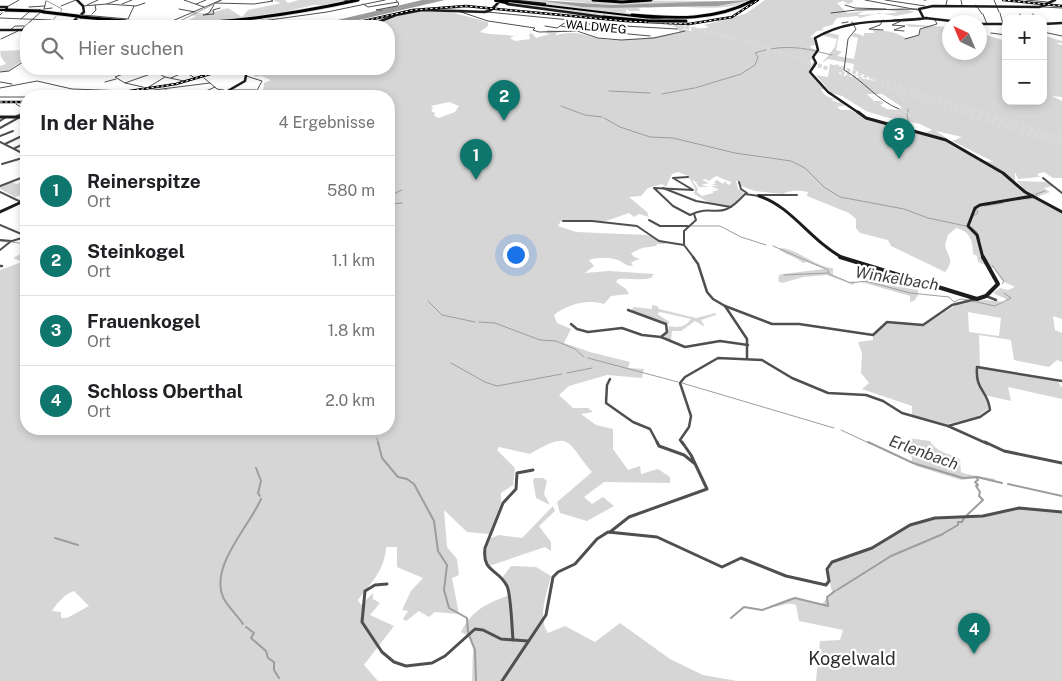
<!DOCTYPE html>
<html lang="de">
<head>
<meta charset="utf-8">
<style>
  body { margin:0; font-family:"Public Sans",sans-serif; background:#f2f2f2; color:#202124 }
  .controls { position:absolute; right:15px; top:15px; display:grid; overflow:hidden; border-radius:10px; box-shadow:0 2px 8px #0003 }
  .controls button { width:45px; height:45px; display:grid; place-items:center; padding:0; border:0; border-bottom:1px solid #e0e0e0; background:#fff; color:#202124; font:25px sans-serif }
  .compass { position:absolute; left:942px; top:15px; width:45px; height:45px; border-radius:50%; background:#fff; box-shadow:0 2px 8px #0003; rotate:316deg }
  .you { position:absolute; left:515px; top:254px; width:18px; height:18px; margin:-12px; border:4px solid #fff; border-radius:50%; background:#1a73e8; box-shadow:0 0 0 8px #1a73e833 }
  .badge { display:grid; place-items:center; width:32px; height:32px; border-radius:50%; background:#0f766e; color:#fff; font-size:16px; font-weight:700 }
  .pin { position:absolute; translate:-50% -41px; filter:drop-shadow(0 1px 2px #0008) }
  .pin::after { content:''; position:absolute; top:26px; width:18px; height:15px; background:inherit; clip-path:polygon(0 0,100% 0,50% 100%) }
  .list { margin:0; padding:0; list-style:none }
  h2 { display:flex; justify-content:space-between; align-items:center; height:65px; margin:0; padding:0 20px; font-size:21px }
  h2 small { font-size:16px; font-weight:400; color:#757577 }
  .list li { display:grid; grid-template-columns:32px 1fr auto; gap:15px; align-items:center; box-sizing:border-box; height:70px; padding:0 20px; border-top:1px solid #e0e0e0 }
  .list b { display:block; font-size:19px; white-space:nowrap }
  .list p { margin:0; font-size:16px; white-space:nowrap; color:#757577 }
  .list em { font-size:16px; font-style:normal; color:#757577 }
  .icon { flex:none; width:28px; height:28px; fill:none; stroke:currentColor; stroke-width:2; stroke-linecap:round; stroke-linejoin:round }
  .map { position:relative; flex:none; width:1062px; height:681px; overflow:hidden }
  .search { position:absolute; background:#fff; box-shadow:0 2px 8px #0003; left:20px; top:20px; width:375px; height:55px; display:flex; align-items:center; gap:12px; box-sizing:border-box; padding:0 18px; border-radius:20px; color:#757577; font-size:19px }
  .panel { position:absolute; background:#fff; box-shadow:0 2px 8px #0003; left:20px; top:90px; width:375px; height:345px; border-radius:20px }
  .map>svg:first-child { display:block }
</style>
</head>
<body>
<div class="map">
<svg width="1062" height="681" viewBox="0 0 1062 681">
  <rect width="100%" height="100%" fill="#fff"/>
  <!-- green -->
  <g fill="#d6d6d6" fill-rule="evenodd">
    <path d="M275 0H285L288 3 299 0H346L328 5H314L249 20 280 17C259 22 206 27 187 21L196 16 190 15 195 12 207 14 212 9 214 12 228 8 242 17 248 10 281 3 274 1Z"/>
    <path d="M504 0H538L582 7 612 8 718 6 751 1C715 15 674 2 639 8L640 11H629L626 9V13L650 16Z"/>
    <path d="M557 0 717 1 719 3 608 5Z"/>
    <path d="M765 0H853V2L848 4 843 1 837 3 847 13 865 11 858 14 860 15C869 14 892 14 898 12L887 10 902 8 915 12 896 16 879 13 860 18 857 16 837 18 832 25 824 27 822 29 825 30 817 31 810 37 814 38 815 45 810 46 811 48 817 50 811 56 814 60H810L812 67 809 72 822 83 824 89 821 90C826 97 828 97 836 99L831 100 838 103 840 102 837 100 839 99 847 105 837 107 841 110H851L870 120 941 138 1009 178 1022 192 1062 212V319L1053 316 1055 330 1062 333V362L1057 360 1049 367 1014 360 1011 340 979 335 980 366 1057 380 1062 388V399L1008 387 1011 401 984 395 989 408 977 417 947 424 912 415V406L862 389 869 383 861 373 862 353 858 342 873 340V336L887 323 925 325 959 303 985 300 1005 302 1006 299 993 293 1000 288 1008 290 1015 287 1002 281 994 269 978 262 977 256 973 254C973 241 970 231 956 228L948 235 945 245C948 258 955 260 945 272L891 246 888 240 860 233 856 228V219L849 213 807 196 808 192C801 190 788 190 783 194L755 191 741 186 740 182 736 181 738 189 744 192 733 207C718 209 706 201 694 194L695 188 688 176 678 172 672 174 666 187 662 184 648 188 641 196 629 197 647 212 649 217 639 214 634 217 629 213 606 221H561L558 226 576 232 647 235 664 241 665 244H657L656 246 642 248 631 253 634 257 640 259 631 262 633 266C626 266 624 263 618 260 608 257 598 257 589 260L594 266 585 273 609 271 654 274 651 278C639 281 630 278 618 279L616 282 626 289 629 294 611 296 604 304C587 299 568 304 554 315L557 323 571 329 564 343 590 352 630 362 628 368 644 369 642 378 607 375 569 386 559 395 573 408H588L593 412 581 414 596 425 613 429V449L628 470 640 466 641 474 658 469 670 477V483L604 482 584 497 592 504 603 497 614 506 587 521 560 513 557 502 592 472C566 442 572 429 530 454L499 447 497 450 515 468 513 485 501 493V503L489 534 467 532 444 510 447 547 457 559 459 575 452 578 459 614 435 612 429 617 419 611 406 621 403 619 408 611 402 610 411 591 423 578 397 567V547H386C385 570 371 583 358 600L361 605 373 593V599L380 603 370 615 394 626 364 665 378 681H0V270L22 262 13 258 26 251V429H389V96H262L256 95 255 92 263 91 264 83 271 80 261 76 255 77 251 69H389V26H370L378 21 368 26H345L350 24 333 26C386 14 437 4 492 7H447L480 11 492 8 483 12 439 9 488 22V26L480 32C488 35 504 34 514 36L510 38 515 41 530 39 529 34 532 33 536 38 550 34 546 33 547 30 566 31 556 33V35C582 29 589 39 613 40 634 41 658 36 681 32L676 29V25L689 27 682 29 692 31 691 28 693 27 699 29 709 27 704 25 745 14ZM449 102 459 106 455 112 439 118 434 116 435 113 431 111 433 108 431 106ZM716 176 731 182 730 184 728 185 725 181 723 184 717 180 714 182 716 184H711L718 186H711L719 190 713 191V193L702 196 697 192 698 189 692 180 698 183H696L699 187H709L701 185 709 183 702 180 705 179 709 181ZM968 312 1001 318 999 336 969 332ZM74 591 89 606 67 618H61V612L52 611C56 604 66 593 74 591Z"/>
    <path d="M905 24 949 27 950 52H980V33L1006 41V101H1043V35L1062 41V43H1056L1062 45V97L1052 96 1062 101V178H1053L1044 172 1037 174 1040 177 1018 179 1015 172V181L984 161 994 162 952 141 962 137 936 131 948 139 868 119 856 110 867 117 925 133 932 130 920 124 885 117 866 111 842 96 831 93 816 75 828 77 830 64 841 67 843 72H839L840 75 876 81 853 69 854 64 828 59 822 63 835 47 837 39 821 35 824 32 839 35 836 50 842 52 837 56 854 59 858 38 851 36 855 33 864 36V33H874L873 30C884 30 896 32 906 38L920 35V29L925 27H910ZM867 94H882L902 107 899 110 887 109 880 105 884 103 881 101H874Z"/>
    <path d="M26 50V58L8 71 0 72V66L6 64 1 57 0 51Z"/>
    <path d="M26 181 22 185 26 189V193L15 197 0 189V186L11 182 17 184Z"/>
    <path d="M1017 181 1047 182 1054 186 1044 188 1050 192 1037 197 1026 192Z"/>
    <path d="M781 248C796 248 815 267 833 268V275L848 282 855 281 853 285 827 275 803 277 782 283 778 281 779 275 782 274 825 269 807 262 803 263C795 256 785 255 779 249Z"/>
    <path d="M865 278 876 283 918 290V295L914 301 910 302V296L861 282Z"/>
    <path d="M652 305 657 306 659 309 696 318 716 313V315L701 320 705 327 695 321 681 331H672L671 341 664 336 668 332 669 326C679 328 685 327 691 319L660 312 657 314 670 322 667 324 631 310 634 307 652 309Z"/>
    <path d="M908 438 930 441C938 454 949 452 960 460L961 472C965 475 987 477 995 479V482L978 478 961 480 916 466 912 462V458L907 449Z"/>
    <path d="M535 478H543L547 481 544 494 550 505 536 498 533 480Z"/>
    <path d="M553 506 555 511 539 526 551 542V551L545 547 489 566C483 557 486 547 491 538L499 535 522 538Z"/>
    <path d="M1020 508 1062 513V681H816L820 641 840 640 843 630 799 621 796 605C786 601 779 609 770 606L790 598 822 604 832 592 827 569 832 563 872 549 910 526 943 517H969Z"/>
    <path d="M511 566 536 567 551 576C547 593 537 618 548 633L565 626 595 642 620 623 670 659 703 675 737 681H472L473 648 468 636 461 632C472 610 487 603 510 595L502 578Z"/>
  </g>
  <!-- water -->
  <g fill="#9d9d9d">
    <path d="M422 0H445L333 26H312Z"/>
    <path d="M538 0 611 5 753 0 718 6 612 8 582 7Z"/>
  </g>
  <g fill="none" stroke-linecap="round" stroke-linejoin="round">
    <!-- stream-far1 -->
    <g stroke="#9d9d9d" stroke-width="1">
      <path d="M47 1 62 9 60 13"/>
      <path d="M57 15 51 23 60 26"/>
      <path d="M178 22 222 0"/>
      <path d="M338 26 341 25"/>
      <path d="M819 52 832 55"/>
      <path d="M695 88 741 74 755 65 758 57 755 53C775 46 795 46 816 51"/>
      <path d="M609 91 650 93"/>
      <path d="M662 94 694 88"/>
      <path d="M561 106 585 115 602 117"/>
      <path d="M908 109V112"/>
      <path d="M907 114 908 121"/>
      <path d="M604 118 620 127 650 137 673 138 735 153 791 161 805 168 824 187 840 197 904 209 928 218 966 226"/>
      <path d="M898 125 907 122"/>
      <path d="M389 196 402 190"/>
      <path d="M1037 196 1036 194 1045 191"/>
      <path d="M1026 199 1034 198"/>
      <path d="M389 204 402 203"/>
      <path d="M985 206 1003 203"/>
      <path d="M973 216 978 213 976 208"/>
      <path d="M691 226H720L741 237 766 245"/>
      <path d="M972 228 977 232 980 240"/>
      <path d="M0 241 8 242"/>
      <path d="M12 242 26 244"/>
      <path d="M773 246 828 270 829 274 851 283 866 281 910 293 949 297 954 302 960 299 968 300"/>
      <path d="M992 265 1004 281 1002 284"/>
      <path d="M784 275 828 273"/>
      <path d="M428 301 442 315 475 322"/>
      <path d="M972 301 995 306 1011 298 1004 293"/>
      <path d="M479 322 495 323 540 340 556 341 575 349 584 357"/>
      <path d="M588 358 678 382"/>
      <path d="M451 363 485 382 497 386 562 374"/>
      <path d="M567 373 592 368"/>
      <path d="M682 383 834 428"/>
      <path d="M841 430 871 444"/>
      <path d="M377 438 378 444"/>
    </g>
    <!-- stream -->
    <g stroke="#9d9d9d" stroke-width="2">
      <path d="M378 442 382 458 398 477 407 479 414 484 434 521 438 551 447 565 444 590 449 608 467 618 468 632"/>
      <path d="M868 442 913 463 963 478 977 477 1002 483"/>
      <path d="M256 468 261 481 258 493 260 496"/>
      <path d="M1008 484 1062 496"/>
      <path d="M967 515 983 500 979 496 980 492 976 486 978 485 975 482 978 480 976 477"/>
      <path d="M944 533 958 525V522H962L964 518"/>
      <path d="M55 538 78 545"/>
      <path d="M837 590 891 556 943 534"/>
      <path d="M731 618 744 607 762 610 795 598 828 606 827 597 835 591"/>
      <path d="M243 624C238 616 229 608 224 599 208 568 249 527 261 499"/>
      <path d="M246 627 254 633 251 638 266 651 268 658 274 662V670L279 678"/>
      <path d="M469 635 475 650 476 681"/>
    </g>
    <!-- highway-tunnel-far1 -->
    <g stroke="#d9d9d9" stroke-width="4" stroke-dasharray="4 2" stroke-linecap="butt">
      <path d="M662 22 731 37 965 113"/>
      <path d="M835 66 983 113"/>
    </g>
    <!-- highway-tunnel -->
    <g stroke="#d9d9d9" stroke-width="5" stroke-dasharray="5 2.5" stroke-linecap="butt">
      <path d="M962 112 1062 145"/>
      <path d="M979 112 1062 139"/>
    </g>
    <!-- primary casing -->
    <g stroke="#dbdbdb" stroke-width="4.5">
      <g id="primary">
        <path d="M593 0 622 2 651 0"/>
        <path d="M6 10 40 11"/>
        <path d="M44 12 77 16"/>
        <path d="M632 15C675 19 715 21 754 0"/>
        <path d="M81 17 125 21"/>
        <path d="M604 17 648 21"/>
        <path d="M128 22 147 23"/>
        <path d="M152 23C222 25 289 15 358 0"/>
      </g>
    </g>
    <!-- highway casing -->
    <g stroke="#dbdbdb" stroke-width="3">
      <g id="highway">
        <path d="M508 0 668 19 670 20 668 21 507 2 506 1Z"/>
        <path d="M0 9H6L8 10 6 11H0Z"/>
      </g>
    </g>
    <!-- street-far3 -->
    <g stroke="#4f4f4f" stroke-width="1">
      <path d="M184 0 204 7"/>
      <path d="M865 0 918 10"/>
      <path d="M885 0 925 6"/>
      <path d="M924 0H926"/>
      <path d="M961 0 962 5"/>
      <path d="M994 0 999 12"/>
      <path d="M1026 0 1047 2"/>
      <path d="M344 1 349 0"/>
      <path d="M215 3 254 4 273 1 271 0"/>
      <path d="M107 4 136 6 145 3"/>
      <path d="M122 4 132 0"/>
      <path d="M196 4 206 0"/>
      <path d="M363 4 368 7 398 2"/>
      <path d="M87 5 98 0"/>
      <path d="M214 5 209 13 203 15 214 14 213 10 220 8"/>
      <path d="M845 5 855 8 886 9"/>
      <path d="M946 5 947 0"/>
      <path d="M976 5 982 14"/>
      <path d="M61 6 76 0"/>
      <path d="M83 6 107 4 118 0"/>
      <path d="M7 7 19 0"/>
      <path d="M29 7 45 6"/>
      <path d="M1043 7 1062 8"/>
      <path d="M44 9 52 8"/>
      <path d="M179 9 195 12"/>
      <path d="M382 10H376L397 6 399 4 396 0"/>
      <path d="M458 11 488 21 535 28 533 30 539 32 577 31 598 38 621 40 654 38 685 31"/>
      <path d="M487 12 580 21 589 24 677 29"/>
      <path d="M831 13 856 10 917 9"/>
      <path d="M1000 13 1003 24"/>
      <path d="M92 14 96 10 95 5"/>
      <path d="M983 14 987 24"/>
      <path d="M1020 14V19"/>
      <path d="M1033 14 1034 19"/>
      <path d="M0 15 2 13"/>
      <path d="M82 15 128 19"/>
      <path d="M0 18 51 20"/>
      <path d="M21 19 29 12"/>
      <path d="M128 19 134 6"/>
      <path d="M883 20 880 25 869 29 883 30"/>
      <path d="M893 20 920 18"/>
      <path d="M901 21 892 25 905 26 894 30 904 31"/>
      <path d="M73 22 124 25"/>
      <path d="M170 22 221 0"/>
      <path d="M233 22 262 18"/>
      <path d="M852 22 856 29 848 39 844 70C864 81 878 101 899 109"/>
      <path d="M31 23 44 24"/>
      <path d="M586 23 577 29 650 36"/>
      <path d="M842 23 848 22"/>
      <path d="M29 25 40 26"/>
      <path d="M171 26 262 21 327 12 385 0"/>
      <path d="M545 26 557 28 566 22"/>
      <path d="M561 26 577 29"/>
      <path d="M10 30 15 26H24"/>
      <path d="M21 30 44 9 46 1"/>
      <path d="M1043 32 1062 36"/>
      <path d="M991 33 1006 35"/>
      <path d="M1 39 18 31"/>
      <path d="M905 39 919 35 920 29 937 24 935 20"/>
      <path d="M0 72 9 71 26 60"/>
      <path d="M185 72 195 78"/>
      <path d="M159 73 171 69"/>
      <path d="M201 76 198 73 208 69"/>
      <path d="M246 76 262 81 254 96"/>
      <path d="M165 77 184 81 202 77"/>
      <path d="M171 78 191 69"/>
      <path d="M204 78 217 89 228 91"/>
      <path d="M0 82 12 84"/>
      <path d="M105 82 116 79"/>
      <path d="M125 83 115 77 131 71"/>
      <path d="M143 87 125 83 156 72"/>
      <path d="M0 88 37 81 72 89 127 91 147 88 165 77 150 69"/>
      <path d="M164 88 172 94 206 91 215 87"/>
      <path d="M152 90 158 96"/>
      <path d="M233 90H256"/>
      <path d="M130 93 210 83"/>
      <path d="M200 96 223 90"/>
      <path d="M0 97H25"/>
      <path d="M16 104 26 110"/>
      <path d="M23 113 26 112"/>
    </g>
    <!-- street-far2 -->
    <g stroke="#4f4f4f" stroke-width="2">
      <path d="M17 116 26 112"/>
      <path d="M0 121 6 117"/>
      <path d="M0 128 20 117"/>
      <path d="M0 136 13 131"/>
      <path d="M0 142 26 155"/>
      <path d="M5 144 26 134"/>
      <path d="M15 148 26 143"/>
      <path d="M2 164 26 157"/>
      <path d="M688 177 673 178 693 190 654 188 673 206 690 215C716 202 718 224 745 194L759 196"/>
      <path d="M1043 178 1062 193"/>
      <path d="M739 182 741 189 747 193"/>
      <path d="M0 186 26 176"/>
      <path d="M663 188 696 201 731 207"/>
      <path d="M0 192 21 202"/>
      <path d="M758 195H797"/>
      <path d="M649 220 660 226H688"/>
      <path d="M563 221H592L637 226 659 241 684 245"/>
      <path d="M0 225 26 236"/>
      <path d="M0 240 12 241 25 237"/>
      <path d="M0 250 10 242"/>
      <path d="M694 258 684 245V231L696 220 694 214"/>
    </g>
    <!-- street-far1 -->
    <g stroke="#4f4f4f" stroke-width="2.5">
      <path d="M693 257 698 264 707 292 713 299 725 306 772 324H799L873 335 887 322 923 325 952 305 976 299"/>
      <path d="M0 266H2"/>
      <path d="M986 296 996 300"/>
      <path d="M725 306 747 339V358"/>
      <path d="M628 310 666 324 667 332 661 337"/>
      <path d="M571 324 577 329 588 332 622 328 642 335 661 337 685 347 720 341 748 345"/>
      <path d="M610 379 607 385 606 403 633 422 650 429 658 444"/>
      <path d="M948 426 980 417 990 410C988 390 975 391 977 367L1062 381"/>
      <path d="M683 444 680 440 689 427 691 416 680 383 685 377 718 358 762 360 792 378 828 393 866 395 883 401 902 413 948 426 988 444"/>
    </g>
    <!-- street -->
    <g stroke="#4f4f4f" stroke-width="3">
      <path d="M657 442 659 446 684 455 694 463"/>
      <path d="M985 442 1004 451 1062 463"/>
      <path d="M610 532 629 517 707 489 691 455 682 442"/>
      <path d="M387 584 375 585 365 591 362 622 382 652 394 662 406 666 432 663 445 656 475 629 483 630 501 639 528 641"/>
      <path d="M513 640C512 629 511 594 507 586 498 568 482 573 485 548L503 503 516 489 517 473 533 470"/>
      <path d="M502 681 546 615 553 577 558 572 575 564 597 539 608 532 657 537 722 567 741 558 786 576 826 585 829 581 827 569 832 562 872 548 910 525 935 518 983 516 1019 508 1062 512"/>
    </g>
    <!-- secondary-far2 -->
    <g stroke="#1c1c1c" stroke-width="2.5">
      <path d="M507 0 545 4"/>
      <path d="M507 4 604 17"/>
      <path d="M1046 4 1055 0"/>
      <path d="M0 7H7L6 10"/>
      <path d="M923 17 919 9 933 6 1039 7 1046 5"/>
      <path d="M925 18 960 22"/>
      <path d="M228 22 236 23"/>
      <path d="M980 24H1006"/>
      <path d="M1043 24 1062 23"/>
      <path d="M68 26 84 12 83 6 77 0"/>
      <path d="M160 26 171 24"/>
      <path d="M368 26 396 15 422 10 485 12 491 10 500 1 509 4"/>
      <path d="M0 30H26"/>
      <path d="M219 96 245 81 247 69"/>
      <path d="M859 113 828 92 810 72 816 63 813 57 818 50 815 38C853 16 886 24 927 18"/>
    </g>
    <!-- secondary-far1 -->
    <g stroke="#1c1c1c" stroke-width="3">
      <path d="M858 112 866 118 946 140 1003 173 1025 192 1062 212"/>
      <path d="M0 117H26"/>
      <path d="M759 196C791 206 811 241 843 258"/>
      <path d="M0 212 26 200"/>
      <path d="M983 258 977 235 968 226 975 208 980 205 1033 196"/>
    </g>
    <!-- secondary -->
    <path stroke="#1c1c1c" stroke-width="4" d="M840 257 977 299 986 296 998 284 983 257"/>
    <!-- primary -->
    <use href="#primary" stroke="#000" stroke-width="3"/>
    <!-- highway -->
    <use href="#highway" fill="#000" fill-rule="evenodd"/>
    <!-- rail casing -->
    <g stroke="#000" stroke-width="2.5">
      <g id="rail">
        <path d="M1003 0 1062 6"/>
        <path d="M342 26 413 10 466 6 625 21 689 24 732 17 758 0"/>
        <path d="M97 96 176 84 227 69"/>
        <path d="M0 102H26"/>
      </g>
    </g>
    <!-- rail -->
    <use href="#rail" stroke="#fff" stroke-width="1" stroke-dasharray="2.5" stroke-linecap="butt"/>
    <!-- primary-bridge casing -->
    <g stroke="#dbdbdb" stroke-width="4.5" stroke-linecap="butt">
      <g id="primary-bridge">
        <path d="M40 11 44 12"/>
        <path d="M77 16 81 17"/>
        <path d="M125 21 128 22"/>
        <path d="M648 21H686"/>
        <path d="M147 23H152"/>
      </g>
    </g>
    <!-- highway-bridge casing -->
    <g stroke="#dbdbdb" stroke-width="5" stroke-linecap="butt">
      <path id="highway-bridge" d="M496 0 506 2"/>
    </g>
    <!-- primary-bridge -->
    <use href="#primary-bridge" stroke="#000" stroke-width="3"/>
    <!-- highway-bridge -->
    <use href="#highway-bridge" stroke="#000" stroke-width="4"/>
  </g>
  <g text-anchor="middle" stroke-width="4.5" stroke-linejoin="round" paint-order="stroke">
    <!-- far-street labels -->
    <g font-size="12" fill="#000" stroke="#fff">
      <text transform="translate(596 27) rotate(5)" y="4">WALDWEG</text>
    </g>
    <!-- water labels -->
    <g font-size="16" font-style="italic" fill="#3e3e3e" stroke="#fff">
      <text transform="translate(897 278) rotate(9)" y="6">Winkelbach</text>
      <text transform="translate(924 452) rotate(20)" y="6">Erlenbach</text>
    </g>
    <!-- near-park labels -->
    <g font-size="18" fill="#2d2d2d" stroke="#fff">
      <text x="852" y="665">Kogelwald</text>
    </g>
  </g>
</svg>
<div class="controls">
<button>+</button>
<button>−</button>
</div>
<svg class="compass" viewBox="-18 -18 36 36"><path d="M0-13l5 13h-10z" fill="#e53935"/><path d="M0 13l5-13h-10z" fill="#757577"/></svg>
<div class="you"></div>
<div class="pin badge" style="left:476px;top:180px">1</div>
<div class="pin badge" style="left:504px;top:121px">2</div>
<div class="pin badge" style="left:899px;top:159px">3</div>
<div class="pin badge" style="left:974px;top:654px">4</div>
<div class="search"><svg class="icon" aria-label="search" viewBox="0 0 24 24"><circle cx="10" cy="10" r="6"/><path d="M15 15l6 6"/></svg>Hier suchen</div>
<section class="panel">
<h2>In der Nähe<small>4 Ergebnisse</small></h2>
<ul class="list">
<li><span class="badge">1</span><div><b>Reinerspitze</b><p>Ort</p></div><em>580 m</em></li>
<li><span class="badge">2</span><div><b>Steinkogel</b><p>Ort</p></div><em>1.1 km</em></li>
<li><span class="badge">3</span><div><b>Frauenkogel</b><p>Ort</p></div><em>1.8 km</em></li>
<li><span class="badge">4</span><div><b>Schloss Oberthal</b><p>Ort</p></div><em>2.0 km</em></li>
</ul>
</section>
</div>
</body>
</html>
